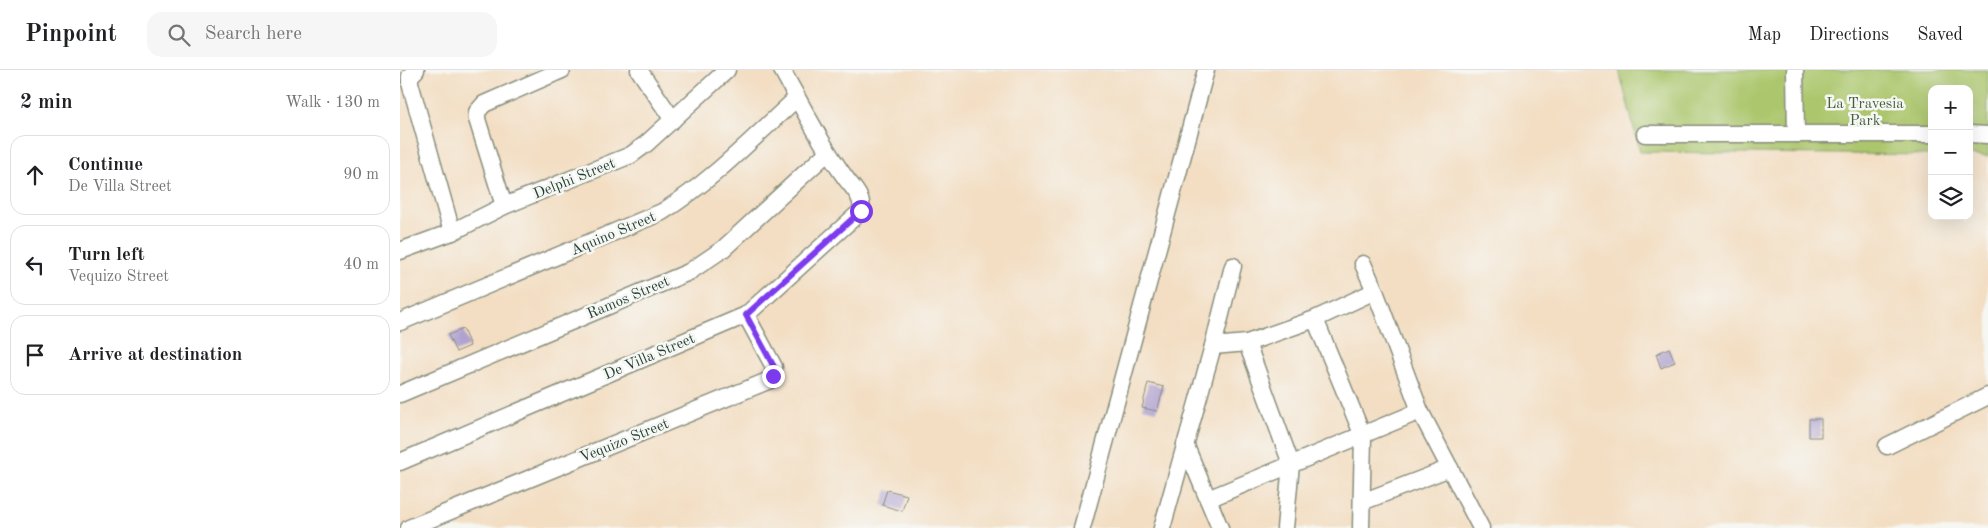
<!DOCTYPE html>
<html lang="en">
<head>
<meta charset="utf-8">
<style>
  body { margin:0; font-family:"Old Standard TT",serif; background:#f6f6f6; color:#202124 }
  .controls { position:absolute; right:15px; top:15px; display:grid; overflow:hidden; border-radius:10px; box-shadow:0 5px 20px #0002 }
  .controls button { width:45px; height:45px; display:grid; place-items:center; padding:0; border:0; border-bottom:1px solid #e0e0e0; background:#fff; color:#202124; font:25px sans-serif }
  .stop { position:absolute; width:15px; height:15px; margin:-11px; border:4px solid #7c3aed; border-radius:50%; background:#fff }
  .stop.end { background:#7c3aed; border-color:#fff; box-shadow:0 1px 5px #0008 }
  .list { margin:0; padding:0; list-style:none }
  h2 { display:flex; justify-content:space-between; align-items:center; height:65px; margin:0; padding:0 20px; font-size:21px }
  h2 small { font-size:16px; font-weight:400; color:#757577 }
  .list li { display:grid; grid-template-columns:32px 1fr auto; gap:15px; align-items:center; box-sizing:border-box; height:80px; margin:0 10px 10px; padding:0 10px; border:1px solid #e0e0e0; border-radius:15px }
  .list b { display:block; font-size:19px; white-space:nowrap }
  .list p { margin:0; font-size:16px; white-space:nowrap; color:#757577 }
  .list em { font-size:16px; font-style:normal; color:#757577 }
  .icon { flex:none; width:28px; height:28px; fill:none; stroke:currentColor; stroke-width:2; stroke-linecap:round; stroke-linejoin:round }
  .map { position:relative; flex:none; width:1588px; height:458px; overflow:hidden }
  header { display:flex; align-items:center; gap:30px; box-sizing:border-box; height:70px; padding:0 25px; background:#fff; border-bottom:1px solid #e0e0e0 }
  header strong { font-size:24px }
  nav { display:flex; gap:28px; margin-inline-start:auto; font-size:18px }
  .search { width:350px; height:45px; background:#f6f6f6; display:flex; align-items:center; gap:12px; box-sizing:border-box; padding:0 18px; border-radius:15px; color:#757577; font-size:19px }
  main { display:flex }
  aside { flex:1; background:#fff }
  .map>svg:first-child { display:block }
</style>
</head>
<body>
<header>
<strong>Pinpoint</strong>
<div class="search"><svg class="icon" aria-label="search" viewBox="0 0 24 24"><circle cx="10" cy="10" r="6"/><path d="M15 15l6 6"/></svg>Search here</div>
<nav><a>Map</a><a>Directions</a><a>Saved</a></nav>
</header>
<main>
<aside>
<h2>2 min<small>Walk · 130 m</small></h2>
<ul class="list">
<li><svg class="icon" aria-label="ahead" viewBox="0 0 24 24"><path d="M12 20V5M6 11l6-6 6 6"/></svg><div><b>Continue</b><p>De Villa Street</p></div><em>90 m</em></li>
<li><svg class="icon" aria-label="left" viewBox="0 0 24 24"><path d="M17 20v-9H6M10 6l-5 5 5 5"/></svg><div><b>Turn left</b><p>Vequizo Street</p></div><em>40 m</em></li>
<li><svg class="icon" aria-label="arrive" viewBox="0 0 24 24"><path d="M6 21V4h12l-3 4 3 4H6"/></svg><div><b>Arrive at destination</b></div></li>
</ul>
</aside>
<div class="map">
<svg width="1588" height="458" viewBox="0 0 1588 458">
  <rect width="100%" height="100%" fill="#f6f6f2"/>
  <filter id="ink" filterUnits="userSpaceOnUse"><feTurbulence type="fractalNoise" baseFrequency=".02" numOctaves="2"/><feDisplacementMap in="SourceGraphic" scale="10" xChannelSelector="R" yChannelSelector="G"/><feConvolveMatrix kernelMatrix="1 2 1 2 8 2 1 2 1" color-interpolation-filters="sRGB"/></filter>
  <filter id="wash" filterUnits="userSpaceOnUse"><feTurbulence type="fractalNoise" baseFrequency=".0096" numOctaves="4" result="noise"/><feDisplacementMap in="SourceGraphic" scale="20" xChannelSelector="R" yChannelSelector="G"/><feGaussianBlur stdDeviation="1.12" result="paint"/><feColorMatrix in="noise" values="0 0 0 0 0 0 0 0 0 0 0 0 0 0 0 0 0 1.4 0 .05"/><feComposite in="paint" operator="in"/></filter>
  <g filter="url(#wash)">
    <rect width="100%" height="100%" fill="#f3dec3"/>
    <!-- green -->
    <path fill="#abc66c" stroke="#658250" d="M1219 0H1588V86L1569 85V19H1532V85L1240 82Z"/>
    <g id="blocks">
      <!-- building -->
      <g fill="#b0a2cf">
        <path d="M63 259 70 276 56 282 48 265Z"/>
        <path d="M1269 278 1275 292 1261 298 1256 284Z"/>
        <path d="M748 313 764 317 757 341 742 338Z"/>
        <rect x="1409" y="349" width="12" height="18"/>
        <path d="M487 420 507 425 502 441 482 435Z"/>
      </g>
    </g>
  </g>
  <g filter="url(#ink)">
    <use href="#blocks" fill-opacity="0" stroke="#898e7c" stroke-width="1"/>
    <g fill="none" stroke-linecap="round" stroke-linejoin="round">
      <!-- minor casing -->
      <g stroke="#898e7c" stroke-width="19">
        <g id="minor">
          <path d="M16 0 10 6V13L52 162"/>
          <path d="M239 0 273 50"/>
          <path d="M1395 0 1396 64"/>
          <path d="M1245 64H1532"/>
          <path d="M1569 64 1588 65"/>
          <path d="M104 136 77 49V42L84 34 162 0"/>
          <path d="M0 181 52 162 104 136 231 85 246 74 327 0"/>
          <path d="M963 194 975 221 1020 341 1081 458"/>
          <path d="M915 249 963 366 961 458"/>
          <path d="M0 252 262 142C312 111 354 67 397 28"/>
          <path d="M847 273 891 394 885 458"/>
          <path d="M813 276 847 273 915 249 975 221"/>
          <path d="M0 324 289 202 323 179 427 83"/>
          <path d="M785 374 820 458"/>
          <path d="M1487 376 1588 326"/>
          <path d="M0 392 346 245 461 141C464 129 454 119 447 110 422 76 403 38 382 0"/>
          <path d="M808 429 1020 341"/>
          <path d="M962 432 1050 398"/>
          <path d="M9 458 370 310 373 306 374 297 346 245"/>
          <path d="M682 458 806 0"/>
          <path d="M762 458 813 276 833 196"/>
        </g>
      </g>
      <!-- minor -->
      <use href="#minor" stroke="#fff" stroke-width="16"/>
    </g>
  </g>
  <g fill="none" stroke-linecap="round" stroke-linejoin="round" filter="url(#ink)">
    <!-- route -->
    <path stroke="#7c3aed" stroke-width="6" d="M373 306 374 297 346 245 461 141"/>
  </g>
  <g text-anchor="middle" stroke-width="5" stroke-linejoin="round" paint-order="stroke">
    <!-- park labels -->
    <g font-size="15" fill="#425f42" stroke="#f6f6f2">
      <text x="1465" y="38">La Travesia<tspan x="1465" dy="17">Park</tspan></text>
    </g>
    <!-- street labels -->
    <g font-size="15" fill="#1f3d34" stroke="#f6f6f2">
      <text transform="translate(174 108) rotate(-22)" y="5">Delphi Street</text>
      <text transform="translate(213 163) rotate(-23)" y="5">Aquino Street</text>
      <text transform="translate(228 227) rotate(-23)" y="5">Ramos Street</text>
      <text transform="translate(249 286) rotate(-23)" y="5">De Villa Street</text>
      <text transform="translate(224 370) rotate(-22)" y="5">Vequizo Street</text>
    </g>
  </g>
</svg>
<div class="controls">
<button>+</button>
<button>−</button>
<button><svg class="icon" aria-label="layers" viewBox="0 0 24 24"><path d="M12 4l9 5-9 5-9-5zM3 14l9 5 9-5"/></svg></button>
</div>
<div class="stop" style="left:461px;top:141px"></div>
<div class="stop end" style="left:373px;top:306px"></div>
</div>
</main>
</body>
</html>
